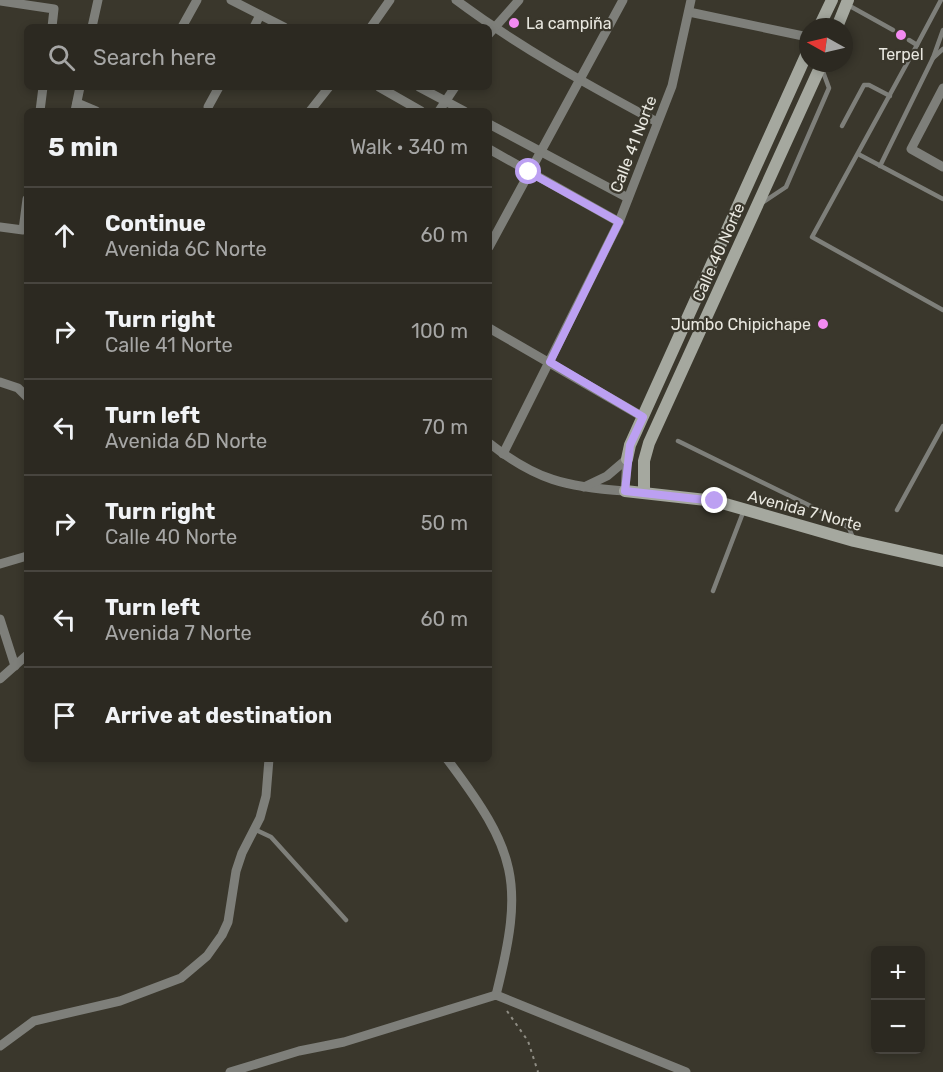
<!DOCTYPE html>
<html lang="en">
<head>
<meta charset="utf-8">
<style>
  body { margin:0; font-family:Rubik,sans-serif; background:#34312a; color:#f1f3f6 }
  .controls { position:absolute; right:18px; bottom:18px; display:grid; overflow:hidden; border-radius:9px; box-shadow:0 3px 9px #0003 }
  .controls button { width:54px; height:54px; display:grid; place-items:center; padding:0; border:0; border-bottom:2px solid #48453f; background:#2c2921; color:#f1f3f6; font:30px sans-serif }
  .compass { position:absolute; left:799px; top:18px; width:54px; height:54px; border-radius:50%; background:#2c2921; box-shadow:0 3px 9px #0003; rotate:278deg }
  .stop { position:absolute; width:18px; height:18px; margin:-14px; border:4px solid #bca0f2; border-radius:50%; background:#fff }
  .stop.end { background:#bca0f2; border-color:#fff; box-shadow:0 2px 6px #0008 }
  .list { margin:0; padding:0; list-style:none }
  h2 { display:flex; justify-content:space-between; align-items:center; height:78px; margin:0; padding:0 24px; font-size:26px }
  h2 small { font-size:20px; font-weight:400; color:#a6a6a5 }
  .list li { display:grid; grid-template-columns:39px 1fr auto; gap:18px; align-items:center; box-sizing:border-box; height:96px; padding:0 24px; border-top:2px solid #48453f }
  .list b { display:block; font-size:22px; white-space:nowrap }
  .list p { margin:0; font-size:20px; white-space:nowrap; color:#a6a6a5 }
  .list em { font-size:20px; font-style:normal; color:#a6a6a5 }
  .icon { flex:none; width:33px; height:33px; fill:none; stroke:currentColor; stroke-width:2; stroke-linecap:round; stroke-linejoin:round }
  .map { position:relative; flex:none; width:943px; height:1072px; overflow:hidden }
  .search { position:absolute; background:#2c2921; box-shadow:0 3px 9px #0003; left:24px; top:24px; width:468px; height:66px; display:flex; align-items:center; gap:15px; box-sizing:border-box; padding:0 21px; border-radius:9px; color:#a6a6a5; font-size:22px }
  .panel { position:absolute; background:#2c2921; box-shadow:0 3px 9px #0003; left:24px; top:108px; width:468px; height:654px; border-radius:9px }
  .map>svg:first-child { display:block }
</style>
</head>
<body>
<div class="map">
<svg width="943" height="1072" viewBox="0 0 943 1072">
  <rect width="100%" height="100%" fill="#3a372c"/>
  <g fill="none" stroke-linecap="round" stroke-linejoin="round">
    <!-- path -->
    <path stroke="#8f8d84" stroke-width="2" stroke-dasharray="3 4.5" stroke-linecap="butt" d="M507 1011 528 1041 538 1072"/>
    <!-- lane -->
    <g stroke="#7e7f7a" stroke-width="4.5">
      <path d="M848 5 893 30"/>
      <path d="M909 40 917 45 941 0"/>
      <path d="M917 45 812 237 943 310"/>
      <path d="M933 58 943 49"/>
      <path d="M842 126 864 85H869L890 96"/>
      <path d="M860 155 943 199"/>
      <path d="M880 166 933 58 943 30"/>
      <path d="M762 203 786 187 829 88 822 69"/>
      <path d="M678 441 829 515 849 528 853 538"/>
      <path d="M897 510 943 426"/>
      <path d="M713 591 744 510"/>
      <path d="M254 829 271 837 346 920"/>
    </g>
    <!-- street -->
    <g stroke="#7e7f7a" stroke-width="9">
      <path d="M231 0 284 27"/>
      <path d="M456 0C519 47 588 85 657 122"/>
      <path d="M0 1 54 9 52 27"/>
      <path d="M689 12 808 37"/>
      <path d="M92 27 98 0"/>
      <path d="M182 27 197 0"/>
      <path d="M254 27 260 15"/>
      <path d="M371 27 390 0"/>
      <path d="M489 34 519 0"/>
      <path d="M379 87 421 111"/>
      <path d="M419 87 464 111"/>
      <path d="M943 88 911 149 943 167"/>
      <path d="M77 103 96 111"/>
      <path d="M208 107 219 87"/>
      <path d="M40 111 43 87"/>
      <path d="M75 111 80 87"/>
      <path d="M310 111 329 87"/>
      <path d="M439 111 455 87"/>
      <path d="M489 124 628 198"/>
      <path d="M489 149 619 222"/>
      <path d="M0 227 23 230 27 199"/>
      <path d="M489 247 623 0"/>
      <path d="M489 328 643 417"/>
      <path d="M0 382 18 388 27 397"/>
      <path d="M489 443C536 480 566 487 625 491L627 459"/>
      <path d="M503 454 619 222 672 86 691 0"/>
      <path d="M584 487 607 476 627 459"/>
      <path d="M0 564 27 556"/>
      <path d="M0 619 15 666"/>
      <path d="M0 679 27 655"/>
      <path d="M447 759C517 852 525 881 496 995"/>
      <path d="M0 1046 34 1021 120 1001 181 978 207 956 222 935 228 922 236 871 242 853 260 818 266 796 269 759"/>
      <path d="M230 1072 299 1051 344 1042 496 995 686 1072"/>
    </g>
    <!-- secondary -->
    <g stroke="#a5a89f" stroke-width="12">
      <path d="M819 27 832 0"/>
      <path d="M837 27 848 0"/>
      <path d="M627 459 630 445 808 51"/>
      <path d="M625 491 715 501 854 541 943 561"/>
      <path d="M644 491V461L649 443 822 63"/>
    </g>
  </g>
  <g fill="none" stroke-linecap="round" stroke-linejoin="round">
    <!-- route -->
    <path stroke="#bca0f2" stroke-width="8" d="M529 172 619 222 550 362 643 417 630 445 625 491 715 501"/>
  </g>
  <!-- markers -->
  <g fill="#f38af1" stroke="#3a372c" stroke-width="2">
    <circle cx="514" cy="23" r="6"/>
    <circle cx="901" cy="35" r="6"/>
    <circle cx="823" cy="324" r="6"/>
  </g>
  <g text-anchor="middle" stroke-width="4.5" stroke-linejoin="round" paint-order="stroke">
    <!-- poi labels -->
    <g font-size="16" fill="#e9e8e0" stroke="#3a372c" text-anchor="start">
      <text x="526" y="29">La campiña</text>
      <text x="901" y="60" text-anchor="middle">Terpel</text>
      <text x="811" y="330" text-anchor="end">Jumbo Chipichape</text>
    </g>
    <!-- street labels -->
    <g font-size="16" fill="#e9e8e0" stroke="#3a372c">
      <text transform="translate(633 144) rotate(-69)" y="6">Calle 41 Norte</text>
      <text transform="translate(718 252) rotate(-66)" y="6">Calle 40 Norte</text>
      <text transform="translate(805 510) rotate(15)" y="6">Avenida 7 Norte</text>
    </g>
  </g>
</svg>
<div class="controls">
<button>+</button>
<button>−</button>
</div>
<svg class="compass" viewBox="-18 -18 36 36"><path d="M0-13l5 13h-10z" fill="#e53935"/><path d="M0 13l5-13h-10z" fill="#a6a6a5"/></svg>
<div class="stop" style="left:529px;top:172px"></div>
<div class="stop end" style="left:715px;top:501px"></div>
<div class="search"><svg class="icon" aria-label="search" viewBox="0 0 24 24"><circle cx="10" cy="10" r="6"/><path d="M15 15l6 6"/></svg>Search here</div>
<section class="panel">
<h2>5 min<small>Walk · 340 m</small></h2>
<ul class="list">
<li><svg class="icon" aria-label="ahead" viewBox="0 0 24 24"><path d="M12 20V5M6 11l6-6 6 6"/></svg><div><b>Continue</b><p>Avenida 6C Norte</p></div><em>60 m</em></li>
<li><svg class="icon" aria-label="right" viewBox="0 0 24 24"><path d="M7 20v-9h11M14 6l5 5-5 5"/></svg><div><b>Turn right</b><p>Calle 41 Norte</p></div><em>100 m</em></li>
<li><svg class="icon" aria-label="left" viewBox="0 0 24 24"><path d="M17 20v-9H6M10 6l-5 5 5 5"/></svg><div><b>Turn left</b><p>Avenida 6D Norte</p></div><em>70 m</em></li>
<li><svg class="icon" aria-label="right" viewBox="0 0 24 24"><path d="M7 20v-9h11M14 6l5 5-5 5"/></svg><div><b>Turn right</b><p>Calle 40 Norte</p></div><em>50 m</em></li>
<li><svg class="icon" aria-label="left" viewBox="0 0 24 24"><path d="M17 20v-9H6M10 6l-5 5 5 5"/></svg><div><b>Turn left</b><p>Avenida 7 Norte</p></div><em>60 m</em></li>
<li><svg class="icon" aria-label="arrive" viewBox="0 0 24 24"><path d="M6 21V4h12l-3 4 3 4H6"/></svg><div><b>Arrive at destination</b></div></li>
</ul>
</section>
</div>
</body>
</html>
